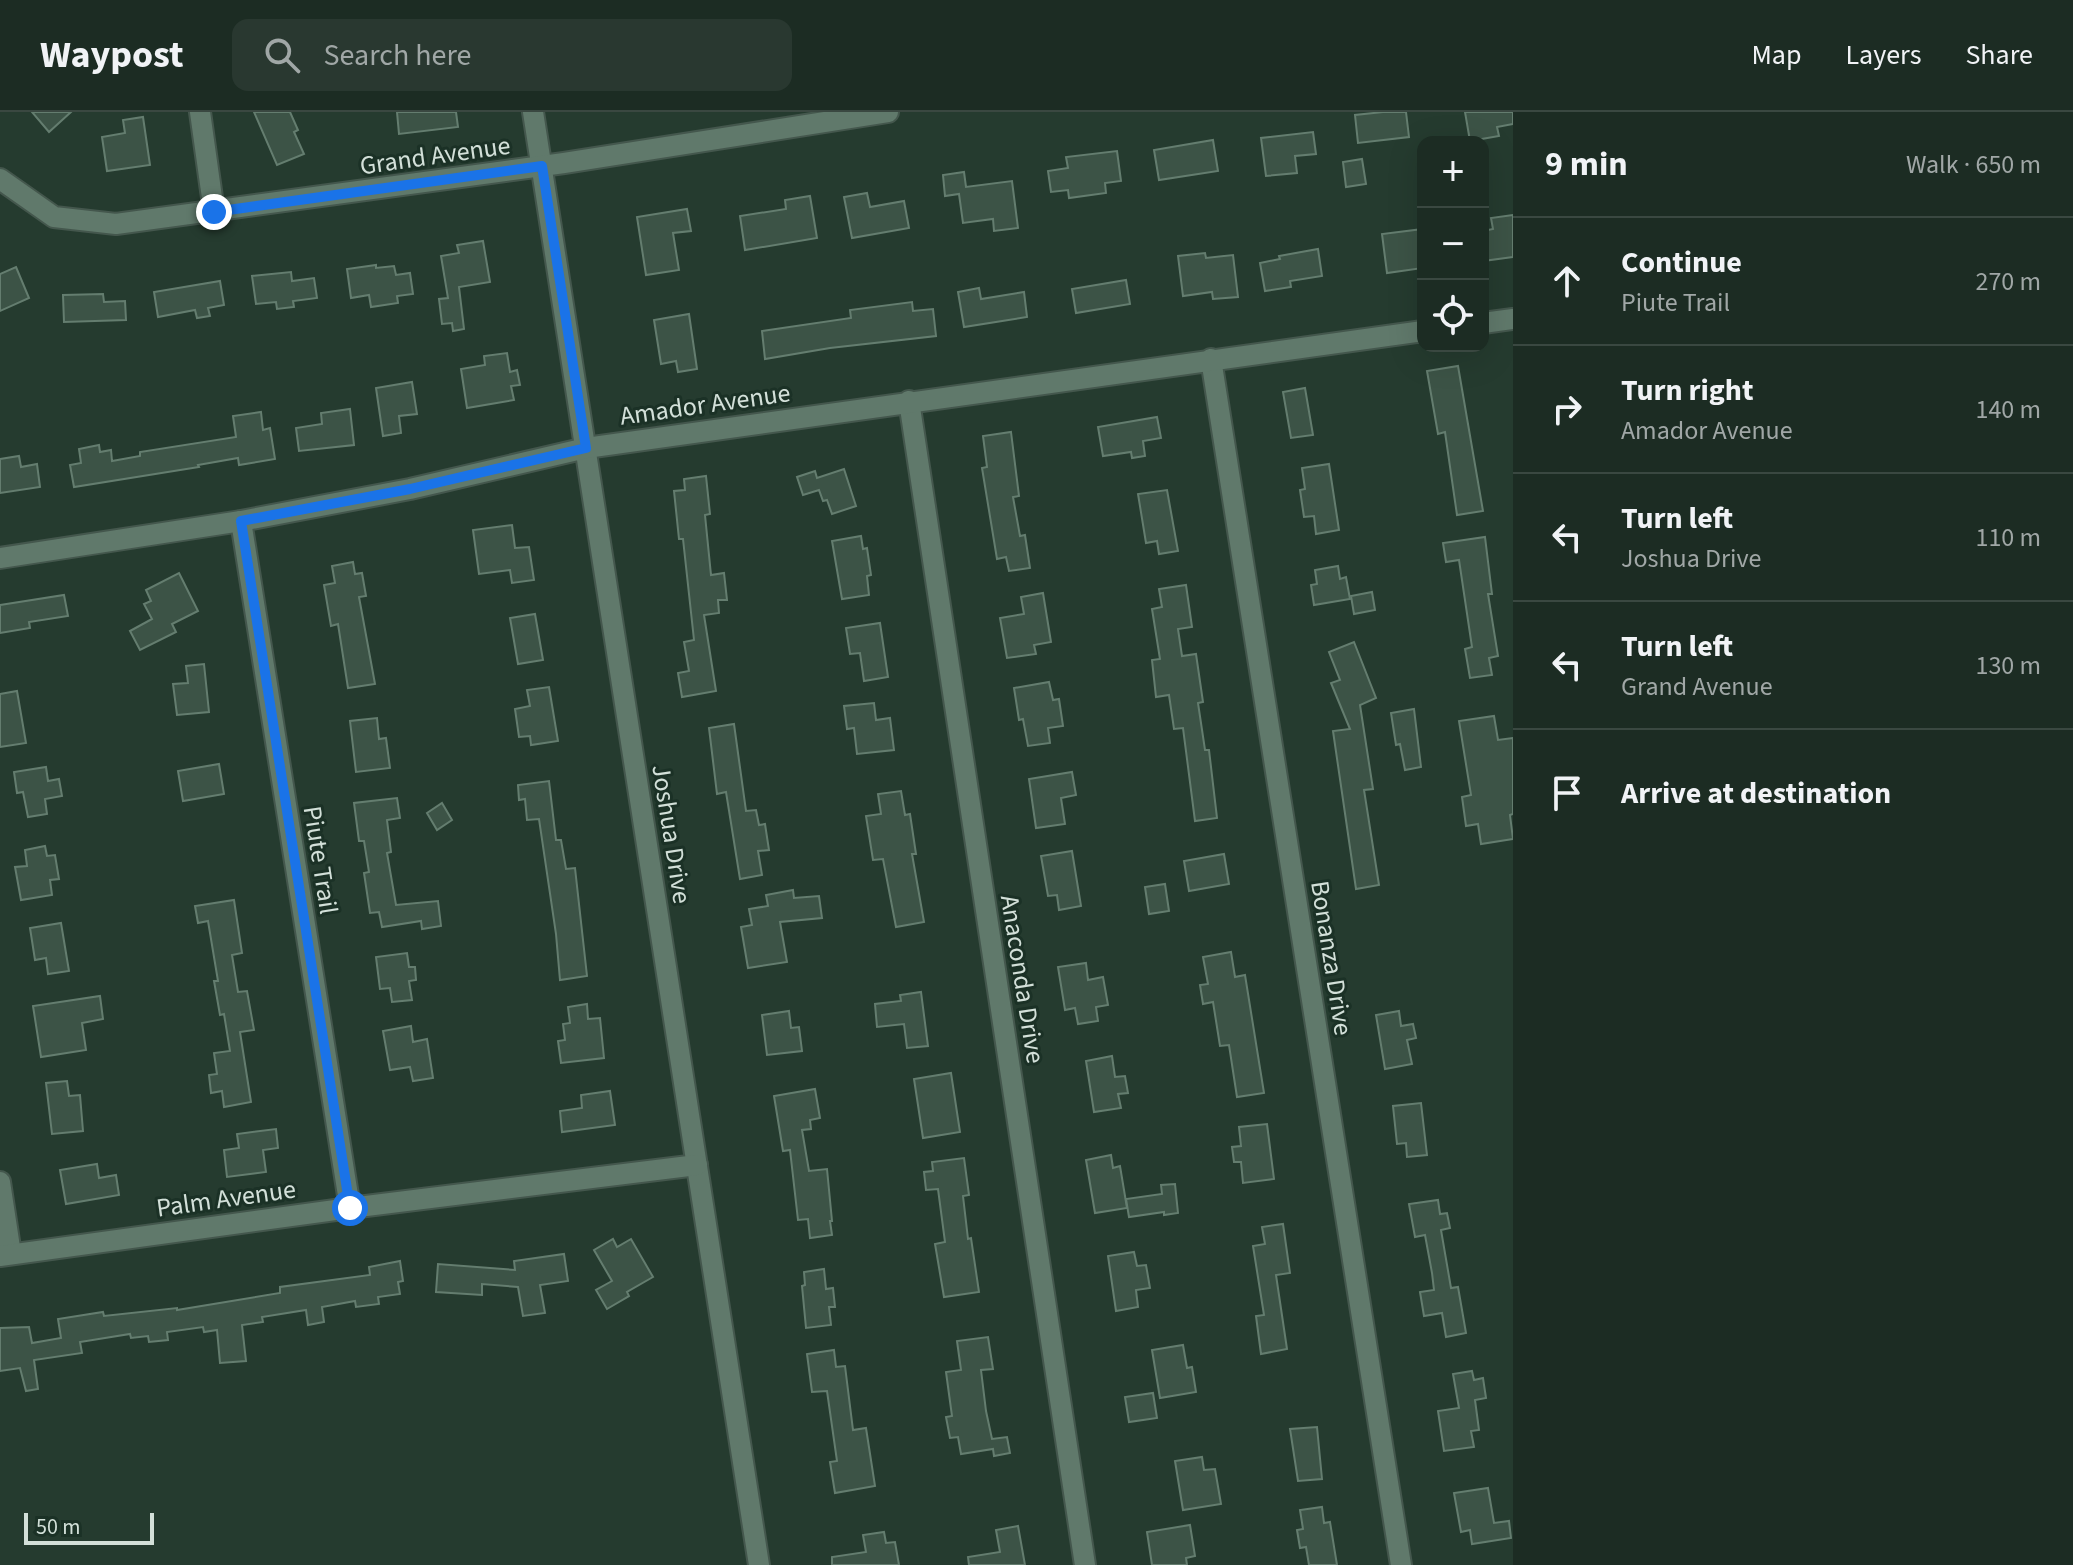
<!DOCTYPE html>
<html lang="en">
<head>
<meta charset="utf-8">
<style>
  body { margin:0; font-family:"Source Sans 3",sans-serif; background:#293830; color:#f1f3f6 }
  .controls { position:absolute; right:24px; top:24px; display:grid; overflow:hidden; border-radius:16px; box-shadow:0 8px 32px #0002 }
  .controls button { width:72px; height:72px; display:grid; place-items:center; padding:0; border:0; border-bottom:2px solid #3a4841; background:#1c2c23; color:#f1f3f6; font:40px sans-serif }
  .scale { position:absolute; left:24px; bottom:20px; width:130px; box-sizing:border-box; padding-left:8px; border:4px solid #d3e0d9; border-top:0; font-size:22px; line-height:28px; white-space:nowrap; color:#d3e0d9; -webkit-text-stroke:6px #1b3126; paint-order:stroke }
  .stop { position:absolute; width:24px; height:24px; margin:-18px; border:6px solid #1a73e8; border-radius:50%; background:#fff }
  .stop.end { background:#1a73e8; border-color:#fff; box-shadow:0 2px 8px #0008 }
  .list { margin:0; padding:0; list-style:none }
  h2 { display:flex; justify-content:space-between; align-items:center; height:104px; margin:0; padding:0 32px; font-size:34px }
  h2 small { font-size:26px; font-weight:400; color:#a0a7a6 }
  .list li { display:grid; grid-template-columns:52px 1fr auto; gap:24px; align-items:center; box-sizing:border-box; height:128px; padding:0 32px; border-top:2px solid #3a4841 }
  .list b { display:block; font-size:30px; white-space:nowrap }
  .list p { margin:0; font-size:26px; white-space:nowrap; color:#a0a7a6 }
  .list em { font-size:26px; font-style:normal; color:#a0a7a6 }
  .icon { flex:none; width:44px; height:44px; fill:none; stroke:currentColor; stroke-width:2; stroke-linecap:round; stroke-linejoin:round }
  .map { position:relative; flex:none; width:1513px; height:1453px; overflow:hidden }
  header { display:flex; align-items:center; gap:48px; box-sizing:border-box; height:112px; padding:0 40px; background:#1c2c23; border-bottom:2px solid #3a4841 }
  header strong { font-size:38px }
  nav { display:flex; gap:44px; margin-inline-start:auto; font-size:28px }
  .search { width:560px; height:72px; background:#293830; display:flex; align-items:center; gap:20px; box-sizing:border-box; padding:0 28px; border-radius:16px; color:#a0a7a6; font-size:30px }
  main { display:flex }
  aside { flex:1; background:#1c2c23 }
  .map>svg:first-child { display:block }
</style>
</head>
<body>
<header>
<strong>Waypost</strong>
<div class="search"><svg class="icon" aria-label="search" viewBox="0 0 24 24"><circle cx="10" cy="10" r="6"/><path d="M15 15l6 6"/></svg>Search here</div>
<nav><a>Map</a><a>Layers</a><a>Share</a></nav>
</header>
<main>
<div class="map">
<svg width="1513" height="1453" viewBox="0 0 1513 1453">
  <rect width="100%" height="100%" fill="#253b2f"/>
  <!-- building -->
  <g fill="#3c5346" stroke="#647d6f" stroke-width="2">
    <path d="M32 0H71L49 20Z"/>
    <path d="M254 0H290L298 18 294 20 304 42 277 53Z"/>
    <path d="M397 0H456L458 15 399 22Z"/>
    <path d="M1383 0H1406L1409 25 1358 31 1355 3Z"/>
    <path d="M1465 0H1513V12L1497 15 1499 24 1470 29Z"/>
    <path d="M143 5 150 53 107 59 102 25 125 21 123 8Z"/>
    <path d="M1313 20 1316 42 1295 44 1297 61 1266 64 1261 26Z"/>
    <path d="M1213 28 1218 59 1159 68 1154 38Z"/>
    <path d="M1117 39 1121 69 1105 71 1106 81 1069 86 1068 78 1051 80 1048 59 1068 56 1066 45Z"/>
    <path d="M1362 47 1366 72 1346 75 1343 50Z"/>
    <path d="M964 60 966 75 1012 69 1018 116 994 119 993 107 963 111 959 82 945 84 943 63Z"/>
    <path d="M867 81 870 95 904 89 909 116 852 126 844 85Z"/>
    <path d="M810 84 817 126 745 138 740 104 786 97 785 88Z"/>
    <path d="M687 97 691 119 673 121 679 158 646 163 637 105Z"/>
    <path d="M1513 103V145L1483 149V119L1493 117 1491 106Z"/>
    <path d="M1423 117V156L1387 161 1382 122Z"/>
    <path d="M483 129 490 170 459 175 464 217 453 219 452 211 442 212 439 187 448 186 441 144 459 141 457 133Z"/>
    <path d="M1318 137 1322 164 1290 169 1291 175 1265 179 1260 151 1280 147 1279 144Z"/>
    <path d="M1205 141 1206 146 1233 143 1238 185 1213 187 1212 180 1183 184 1178 144Z"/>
    <path d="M376 153V156L394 154 396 163 410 161 413 182 397 184 398 191 371 195 369 183 351 186 347 157Z"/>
    <path d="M16 155 29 186 0 199V162Z"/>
    <path d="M291 160 292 169 314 166 317 186 293 189 294 195 277 197 276 190 256 192 252 164Z"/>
    <path d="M1126 168 1130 192 1076 201 1072 177Z"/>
    <path d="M220 169 224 193 208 196 210 204 197 206 195 198 158 205 154 180Z"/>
    <path d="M979 176 981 187 1024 180 1027 205 964 215 958 180Z"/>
    <path d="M103 182 104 190 125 189 126 208 64 210 63 183Z"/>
    <path d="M912 190 913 199 933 197 936 224 830 236 765 247 762 219 851 206 850 198Z"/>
    <path d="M689 202 697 257 678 260 676 249 661 252 654 208Z"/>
    <path d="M507 241 510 260 517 258 520 273 511 274 514 288 467 296 461 257 485 253 484 244Z"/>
    <path d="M1458 254 1483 399 1457 403 1445 320 1438 322 1427 259Z"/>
    <path d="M412 270 417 302 399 304 401 321 383 324 376 276Z"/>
    <path d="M1305 276 1313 323 1291 326 1283 280Z"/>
    <path d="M350 297 354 333 299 339 296 316 322 312 321 301Z"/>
    <path d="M261 300 263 318 270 316 275 347 239 353 238 346 198 353 199 355 74 375 70 353 81 351 79 337 99 333 100 340 111 338 112 349 140 344V340L236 325 233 304Z"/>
    <path d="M1157 305 1161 326 1143 329 1145 344 1132 346 1131 340 1103 344 1098 315Z"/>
    <path d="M1011 320 1019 384 1013 385 1020 424 1025 423 1030 456 1009 459 1006 445 997 447 982 356 987 355 983 324Z"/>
    <path d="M19 344 21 355 37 352 40 375 0 381V347Z"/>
    <path d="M1329 352 1339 418 1316 422 1314 404 1304 405 1300 378 1305 377 1302 356Z"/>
    <path d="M844 357 856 394 832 402 827 388 823 389 819 378 803 383 797 365 815 359 817 366Z"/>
    <path d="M706 364 710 402 705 403 711 463 724 461 727 488H718L719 501 704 503 716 579 682 585 678 561 689 559 684 530 694 528 683 427H679L674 379 685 378 684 367Z"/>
    <path d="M1167 378 1178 439 1159 442 1157 429 1146 431 1138 382Z"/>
    <path d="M512 413 515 436 529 435 534 468 512 471 510 458 479 462 473 418Z"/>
    <path d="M861 424 863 437 867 436 871 463 867 464 869 483 842 487 832 429Z"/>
    <path d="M1485 425 1492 482H1488L1498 544 1489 546 1492 563 1470 566 1465 537 1472 535 1459 448 1446 450 1443 431Z"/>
    <path d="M353 450 355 462 362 461 366 484 359 485 375 572 348 576 338 512 331 514 324 473 335 471 332 454Z"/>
    <path d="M1338 454 1340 467 1346 465 1350 487 1314 493 1311 473 1317 472 1315 458Z"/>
    <path d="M179 461 198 499 172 512 176 520 140 538 130 519 152 507 144 492 151 489 146 478Z"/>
    <path d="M1186 473 1192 515 1178 517 1182 544 1196 542 1203 590 1198 591 1205 638H1209L1217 706 1195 709 1183 616 1174 617 1169 583 1156 585 1152 548 1160 547 1152 497 1162 495 1159 477Z"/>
    <path d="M1372 480 1375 498 1354 502 1351 484Z"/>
    <path d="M1043 481 1051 530 1034 533 1036 542 1007 546 1000 506 1024 502 1021 485Z"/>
    <path d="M64 483 68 504 29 510 30 516 0 521V493Z"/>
    <path d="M535 502 543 548 518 552 510 506Z"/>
    <path d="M880 511 888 565 864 569 860 541 850 542 846 516Z"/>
    <path d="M1354 530 1376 586 1360 593 1373 677 1364 678 1379 773 1356 777 1333 619 1350 617 1331 571 1340 568 1329 540Z"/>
    <path d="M204 552 209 600 177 603 173 572 188 571 186 554Z"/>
    <path d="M1049 570 1053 588 1059 587 1063 614 1048 616 1050 631 1028 634 1023 607 1019 608 1014 576Z"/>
    <path d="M549 575 558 629 531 633 530 624 519 625 515 597 530 594 527 578Z"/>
    <path d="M17 579 26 631 0 635V582Z"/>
    <path d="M874 591 876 608 890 606 894 638 857 642 854 616 847 617 844 594Z"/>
    <path d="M1414 597 1421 655 1405 658 1400 632 1396 633 1391 601Z"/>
    <path d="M1494 604 1498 628 1513 626V702L1510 703 1513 727 1481 732 1478 712 1466 714 1462 685 1471 683 1459 609Z"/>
    <path d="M377 606 379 627 386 626 390 656 356 660 350 609Z"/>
    <path d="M734 612 746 699 756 698 759 713 765 712 769 738 758 739 762 763 740 767 726 680 717 682 709 616Z"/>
    <path d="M219 652 224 682 183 689 178 659Z"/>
    <path d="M46 655 48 669 59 667 62 684 45 687 47 702 28 705 23 680 17 681 14 660Z"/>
    <path d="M1072 660 1076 683 1061 686 1065 712 1036 716 1029 667Z"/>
    <path d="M549 669 556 728H561L566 757 575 756 587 864 560 868 556 822 539 707 527 708 525 687 519 688 518 673Z"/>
    <path d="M901 679 905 703 910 702 916 742H912L924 810 896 815 883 747 873 748 866 704 881 702 878 682Z"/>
    <path d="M397 686 400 706 387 708 391 740 387 741 396 793 438 789 441 814 422 817 421 809 382 815 379 800 370 801 364 761 369 760 364 729H359L354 691Z"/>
    <path d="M442 691 452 708 437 718 427 701Z"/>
    <path d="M45 734 47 744 55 743 59 767 50 768 52 783 21 788 15 755 27 754 25 738Z"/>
    <path d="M1072 739 1081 794 1059 798 1057 783 1048 784 1041 744Z"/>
    <path d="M1224 742 1229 772 1189 779 1184 749Z"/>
    <path d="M1165 772 1169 799 1149 802 1145 775Z"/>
    <path d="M793 778 794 786 819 784 822 806 780 810 787 850 748 856 741 815 752 813 749 797 768 794 766 783Z"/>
    <path d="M234 788 242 841 232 843 238 880 247 879 254 918 240 920 251 990 224 995 222 979 211 981 209 963 217 962 214 941 230 939 224 902 220 903 214 869H218L208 809 198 811 195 794Z"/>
    <path d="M61 811 69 859 48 862 46 846 35 848 30 816Z"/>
    <path d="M1231 840 1235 865 1245 863 1264 981 1237 985 1229 933 1220 934 1213 890 1203 892 1200 873 1208 872 1203 845Z"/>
    <path d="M407 841 409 855H415L416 868 409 869 412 888 392 890 390 876 380 877 376 845Z"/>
    <path d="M1086 851 1088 868 1103 865 1108 893 1096 895 1098 909 1078 912 1075 896 1065 898 1058 855Z"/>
    <path d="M921 880 928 934 907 936 904 912 877 915 875 892 901 889 900 883Z"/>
    <path d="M100 884 103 907 82 911 86 938 41 945 33 894Z"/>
    <path d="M587 892 588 907 600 906 604 946 561 951 558 929 565 928 563 912 570 911 568 895Z"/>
    <path d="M789 899 791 916 799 915 802 939 767 943 762 903Z"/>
    <path d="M1399 899 1401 914 1413 912 1416 926 1407 928 1412 952 1385 957 1376 903Z"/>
    <path d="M411 914 413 930 427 927 433 966 413 969 410 955 390 958 383 919Z"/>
    <path d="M1112 944 1115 965 1125 964 1128 981 1118 982 1121 996 1094 1000 1086 949Z"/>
    <path d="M951 961 960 1020 923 1026 914 967Z"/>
    <path d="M67 969 69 984 80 983 83 1019 52 1022 46 971Z"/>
    <path d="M815 977 820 1006 810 1008 811 1017 802 1018 809 1059 827 1057 832 1109H830L832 1123 810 1126 808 1107 798 1108 790 1038 783 1039 774 984Z"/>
    <path d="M610 979 615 1013 562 1020 560 999 582 996 581 983Z"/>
    <path d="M1421 991 1427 1043 1407 1045 1406 1031 1397 1032 1393 994Z"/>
    <path d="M1267 1012 1274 1067 1243 1071 1241 1050H1234L1232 1035 1241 1034 1239 1015Z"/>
    <path d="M276 1017 278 1036 263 1038 266 1060 227 1065 224 1038 239 1036 237 1022Z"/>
    <path d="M1111 1043 1113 1056 1120 1054 1127 1096 1095 1101 1086 1048Z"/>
    <path d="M964 1046 969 1083 963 1084 968 1127 971 1126 979 1180 944 1185 935 1132 945 1130 938 1077 926 1078 924 1060 933 1059 932 1050Z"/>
    <path d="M97 1052 99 1066 116 1063 119 1083 66 1092 60 1058Z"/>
    <path d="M1175 1072 1178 1101 1164 1103V1100L1129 1105 1126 1087 1162 1082 1161 1073Z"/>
    <path d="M1438 1088 1440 1102 1447 1101 1450 1116 1441 1118 1451 1176 1458 1175 1466 1221 1446 1225 1442 1201 1424 1204 1420 1180 1434 1178 1432 1161 1425 1123 1415 1125 1409 1092Z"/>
    <path d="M1283 1112 1290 1161 1276 1163 1287 1237 1261 1242 1256 1204 1264 1203 1253 1134 1265 1132 1262 1115Z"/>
    <path d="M613 1127 617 1135 631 1127 653 1165 627 1180 629 1184 607 1197 596 1178 612 1169 594 1138Z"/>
    <path d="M1134 1140 1137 1154 1146 1153 1150 1176 1136 1178 1138 1195 1116 1199 1108 1144Z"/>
    <path d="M564 1142 568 1169 540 1173 545 1201 523 1204 518 1175 482 1172V1183L436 1180 438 1152 515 1158 514 1149Z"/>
    <path d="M400 1149 403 1169 398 1170 400 1182 378 1185 379 1192 356 1195 355 1189 322 1195 324 1210 308 1213 306 1198 262 1205 263 1210 242 1213 246 1249 220 1251 217 1218 204 1220 203 1215 167 1220 168 1228 149 1230 148 1224 131 1226 130 1222 80 1230 82 1241 34 1248 38 1277 26 1279 20 1256 0 1259V1216L29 1215 32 1231 61 1226 58 1207 103 1200 104 1204 177 1196V1198L280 1181V1175L370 1163 369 1155Z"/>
    <path d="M824 1157 826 1177 833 1176 835 1195H829L831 1213 806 1216 802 1174 805 1173 804 1160Z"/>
    <path d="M988 1225 993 1257 981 1258 986 1299 992 1327 1007 1325 1010 1341 994 1344 993 1337 961 1342 958 1325 950 1326 946 1305 952 1304 946 1260 961 1258 957 1229Z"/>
    <path d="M1183 1233 1187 1256 1192 1255 1196 1280 1160 1286 1152 1238Z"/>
    <path d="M834 1238 836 1255 845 1254 853 1318 866 1316 875 1374 835 1381 830 1350 837 1349 827 1279 812 1280 807 1242Z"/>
    <path d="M1472 1259 1474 1268 1483 1266 1486 1286 1475 1288 1479 1318 1471 1319 1474 1335 1444 1339 1438 1299 1459 1296 1453 1262Z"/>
    <path d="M1153 1281 1157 1306 1129 1310 1125 1285Z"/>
    <path d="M1317 1315 1322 1367 1298 1369 1290 1317Z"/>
    <path d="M1202 1345 1204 1358 1215 1357 1221 1392 1183 1398 1175 1349Z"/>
    <path d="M1488 1376 1494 1411 1509 1409 1511 1426 1472 1432 1470 1418 1461 1420 1454 1381Z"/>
    <path d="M1322 1395 1324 1411 1330 1410 1337 1453H1309L1306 1435 1300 1436 1297 1418 1303 1417 1300 1398Z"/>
    <path d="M1190 1413 1195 1444 1186 1446 1187 1453H1152L1147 1420Z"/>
    <path d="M1018 1414 1025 1453H969L968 1445 1000 1440 996 1418Z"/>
    <path d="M884 1420 886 1431 895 1430 899 1453H832V1445L866 1440 863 1423Z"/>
  </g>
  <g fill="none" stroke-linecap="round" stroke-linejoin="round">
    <!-- minor casing -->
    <g stroke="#44574d" stroke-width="24">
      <g id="minor">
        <path d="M200 0 214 100"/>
        <path d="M533 0 759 1453"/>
        <path d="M0 67 54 105 116 112 564 51 888 0"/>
        <path d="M1483 211 1513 207"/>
        <path d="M1211 247 1401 1453"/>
        <path d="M909 289 1085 1453"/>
        <path d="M241 409 350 1096"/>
        <path d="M0 446 241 409 410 377 586 336 1423 219"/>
        <path d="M0 1070 11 1142"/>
        <path d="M0 1144 350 1096 697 1053"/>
      </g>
    </g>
    <!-- minor -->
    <use href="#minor" stroke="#60796b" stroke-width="20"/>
  </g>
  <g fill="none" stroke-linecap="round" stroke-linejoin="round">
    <!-- route -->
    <path stroke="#1a73e8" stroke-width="10" d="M214 100 542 54 586 336 410 377 241 409 350 1096"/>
  </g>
  <g text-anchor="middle" stroke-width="6" stroke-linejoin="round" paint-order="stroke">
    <!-- street labels -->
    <g font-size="26" fill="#d3e0d9" stroke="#1b3126">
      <text transform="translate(435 43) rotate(-8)" y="9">Grand Avenue</text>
      <text transform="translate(705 292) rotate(-8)" y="9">Amador Avenue</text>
      <text transform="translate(672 722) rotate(81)" y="9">Joshua Drive</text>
      <text transform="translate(321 748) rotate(81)" y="9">Piute Trail</text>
      <text transform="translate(1332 846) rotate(81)" y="9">Bonanza Drive</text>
      <text transform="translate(1023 867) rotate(81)" y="9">Anaconda Drive</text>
      <text transform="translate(226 1086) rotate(-8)" y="9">Palm Avenue</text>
    </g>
  </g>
</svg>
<div class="controls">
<button>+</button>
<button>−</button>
<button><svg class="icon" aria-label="locate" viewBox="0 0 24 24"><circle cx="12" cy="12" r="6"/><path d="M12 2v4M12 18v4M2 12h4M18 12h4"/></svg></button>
</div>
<div class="scale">50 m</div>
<div class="stop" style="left:350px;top:1096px"></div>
<div class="stop end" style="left:214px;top:100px"></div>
</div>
<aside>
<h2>9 min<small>Walk · 650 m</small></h2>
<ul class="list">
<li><svg class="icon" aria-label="ahead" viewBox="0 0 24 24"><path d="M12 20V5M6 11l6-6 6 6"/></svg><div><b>Continue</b><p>Piute Trail</p></div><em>270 m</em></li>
<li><svg class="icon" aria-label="right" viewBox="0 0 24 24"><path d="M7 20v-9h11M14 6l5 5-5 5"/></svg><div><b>Turn right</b><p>Amador Avenue</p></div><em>140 m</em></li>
<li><svg class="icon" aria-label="left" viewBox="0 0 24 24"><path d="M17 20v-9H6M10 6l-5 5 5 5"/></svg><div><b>Turn left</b><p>Joshua Drive</p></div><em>110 m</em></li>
<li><svg class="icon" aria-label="left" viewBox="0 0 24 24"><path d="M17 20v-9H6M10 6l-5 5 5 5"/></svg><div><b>Turn left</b><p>Grand Avenue</p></div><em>130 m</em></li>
<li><svg class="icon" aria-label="arrive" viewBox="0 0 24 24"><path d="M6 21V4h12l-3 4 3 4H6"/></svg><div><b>Arrive at destination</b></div></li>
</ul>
</aside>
</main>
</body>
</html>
